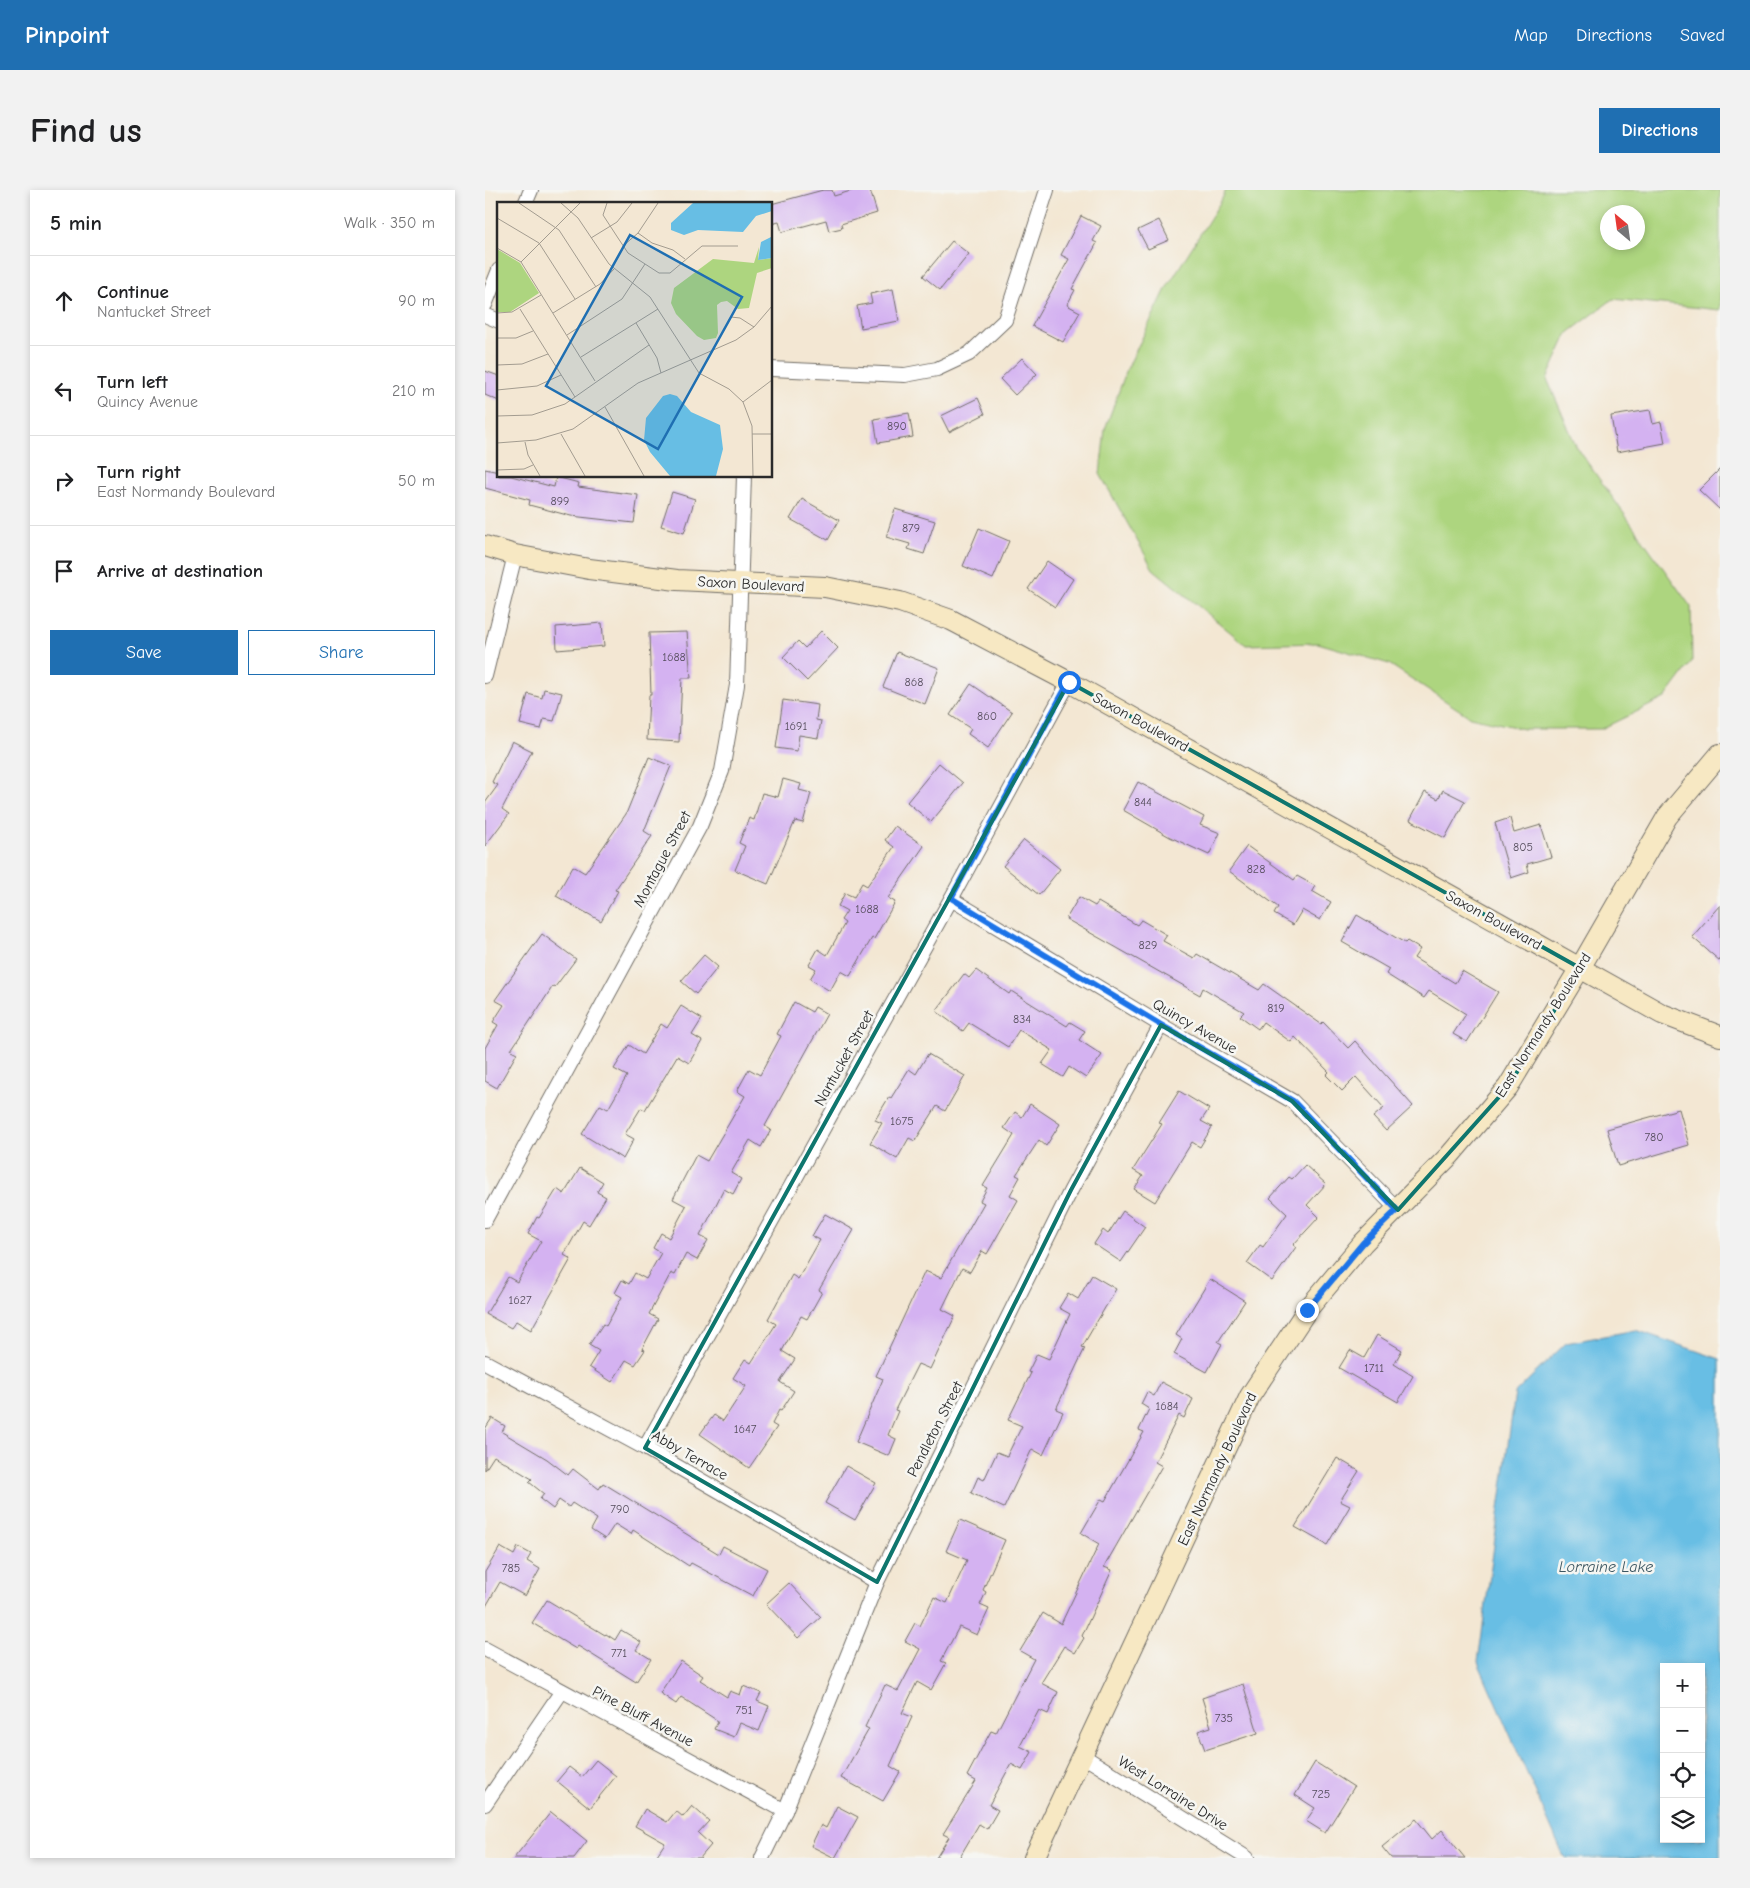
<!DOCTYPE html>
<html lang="en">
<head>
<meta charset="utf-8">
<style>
  body { margin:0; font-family:"Comic Neue",sans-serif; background:#f2f2f2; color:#202124 }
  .controls { position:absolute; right:15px; bottom:15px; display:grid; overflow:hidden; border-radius:0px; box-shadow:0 2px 8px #0003 }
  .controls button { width:45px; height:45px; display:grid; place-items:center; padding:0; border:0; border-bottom:1px solid #e0e0e0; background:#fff; color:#202124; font:25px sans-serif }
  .compass { position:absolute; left:1115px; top:15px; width:45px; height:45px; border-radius:50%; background:#fff; box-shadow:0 2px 8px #0003; rotate:331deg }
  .stop { position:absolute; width:15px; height:15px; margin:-11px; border:4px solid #1a73e8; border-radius:50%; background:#fff }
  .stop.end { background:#1a73e8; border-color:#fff; box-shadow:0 1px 5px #0008 }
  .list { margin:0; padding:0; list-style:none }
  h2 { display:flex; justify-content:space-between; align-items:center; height:65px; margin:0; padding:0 20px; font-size:21px }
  h2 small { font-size:16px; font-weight:400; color:#757577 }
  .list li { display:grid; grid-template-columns:32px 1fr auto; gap:15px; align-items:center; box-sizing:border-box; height:90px; padding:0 20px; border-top:1px solid #e0e0e0 }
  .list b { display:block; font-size:19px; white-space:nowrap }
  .list p { margin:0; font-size:16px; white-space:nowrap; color:#757577 }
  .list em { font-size:16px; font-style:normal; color:#757577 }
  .actions { display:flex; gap:10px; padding:15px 20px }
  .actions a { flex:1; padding:11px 0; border:1px solid #1f6fb2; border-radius:0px; text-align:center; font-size:18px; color:#1f6fb2 }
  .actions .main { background:#1f6fb2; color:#fff }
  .icon { flex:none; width:28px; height:28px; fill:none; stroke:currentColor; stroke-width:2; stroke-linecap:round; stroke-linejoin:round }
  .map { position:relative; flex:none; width:1235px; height:1668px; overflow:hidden; border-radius:0px }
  header { display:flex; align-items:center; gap:30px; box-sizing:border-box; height:70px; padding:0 25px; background:#1f6fb2; color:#fff }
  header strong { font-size:24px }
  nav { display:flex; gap:28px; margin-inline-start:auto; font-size:18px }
  .intro { display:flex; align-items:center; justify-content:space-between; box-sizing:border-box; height:120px; padding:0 30px }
  h1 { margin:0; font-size:35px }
  .button { padding:12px 22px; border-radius:0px; background:#1f6fb2; color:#fff; font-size:18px; font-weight:700 }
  main { display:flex; gap:30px; padding:0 30px }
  aside { flex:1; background:#fff; border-radius:0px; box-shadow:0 2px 8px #0003 }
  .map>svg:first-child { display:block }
</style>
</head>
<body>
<header>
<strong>Pinpoint</strong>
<nav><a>Map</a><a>Directions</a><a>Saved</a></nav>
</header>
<div class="intro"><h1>Find us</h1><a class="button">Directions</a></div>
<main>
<aside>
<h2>5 min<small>Walk · 350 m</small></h2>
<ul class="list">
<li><svg class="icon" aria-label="ahead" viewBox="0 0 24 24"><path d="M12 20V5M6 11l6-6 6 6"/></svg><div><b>Continue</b><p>Nantucket Street</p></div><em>90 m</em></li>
<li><svg class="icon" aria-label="left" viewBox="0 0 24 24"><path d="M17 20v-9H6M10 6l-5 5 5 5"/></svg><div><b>Turn left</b><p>Quincy Avenue</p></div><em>210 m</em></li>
<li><svg class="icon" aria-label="right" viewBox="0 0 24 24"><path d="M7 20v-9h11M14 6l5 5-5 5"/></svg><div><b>Turn right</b><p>East Normandy Boulevard</p></div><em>50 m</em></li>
<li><svg class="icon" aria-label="arrive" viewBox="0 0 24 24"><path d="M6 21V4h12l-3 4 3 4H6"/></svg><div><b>Arrive at destination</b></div></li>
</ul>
<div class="actions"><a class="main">Save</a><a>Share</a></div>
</aside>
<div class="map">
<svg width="1235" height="1668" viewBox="0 0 1235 1668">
  <rect width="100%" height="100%" fill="#f6f6f2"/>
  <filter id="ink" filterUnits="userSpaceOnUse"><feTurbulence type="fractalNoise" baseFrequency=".02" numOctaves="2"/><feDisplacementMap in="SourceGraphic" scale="10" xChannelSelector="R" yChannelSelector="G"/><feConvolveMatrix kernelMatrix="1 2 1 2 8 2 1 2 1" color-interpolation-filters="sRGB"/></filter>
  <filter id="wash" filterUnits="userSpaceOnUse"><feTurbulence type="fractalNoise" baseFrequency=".0096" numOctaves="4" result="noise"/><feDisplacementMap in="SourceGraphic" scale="20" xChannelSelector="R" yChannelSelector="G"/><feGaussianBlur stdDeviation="1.12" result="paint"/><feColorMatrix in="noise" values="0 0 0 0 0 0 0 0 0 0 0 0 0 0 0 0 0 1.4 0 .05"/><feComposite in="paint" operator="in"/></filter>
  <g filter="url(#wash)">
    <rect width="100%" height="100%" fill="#f3e7d3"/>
    <!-- green -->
    <path fill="#add57f" stroke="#6c8055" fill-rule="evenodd" d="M741 0H1235V120L1128 109 1083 143 1062 189 1092 258 1206 417 1207 472 1180 508 1116 539H1039L985 527 904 474 833 453 761 455 668 379 615 284 620 239 642 179 682 97 736 11ZM1122 22H1152V52H1122Z"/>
    <!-- water -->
    <path fill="#67bee4" stroke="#497488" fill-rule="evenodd" d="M1151 1140 1235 1169V1668H1082L1078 1665 993 1472 1030 1203 1081 1153ZM1179 1477H1216V1649H1179Z"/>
    <g id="blocks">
      <!-- building -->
      <g fill="#d4b2f1">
        <path d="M338 0H347L349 6 369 0H385L392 23 356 34 357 38 344 41 341 30 297 42 294 32 286 34V14Z"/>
        <path d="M596 26 616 36 608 51 612 53 587 99 590 100 582 115 595 122 578 152 547 136 584 69 576 65Z"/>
        <path d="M674 30 684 50 663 59 653 40Z"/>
        <path d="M467 51 484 64 455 100 438 86Z"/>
        <path d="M408 99 414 131 376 138 372 116 387 113 385 104Z"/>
        <path d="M537 168 552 184 530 205 515 189Z"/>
        <path d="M0 181 14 186V211L0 205Z"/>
        <path d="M493 208 500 224 464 242 456 226Z"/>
        <path d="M1165 220 1168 234 1176 232 1180 253 1132 262 1126 226Z"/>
        <path d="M424 223 428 247 393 253 389 229Z"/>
        <path d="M0 279 14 282V286H26L69 297 71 287 94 293 93 297 153 305 149 333 86 326 44 315 45 310 0 298Z"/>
        <path d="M1235 279V320L1214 300Z"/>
        <path d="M187 302 210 309 199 343 176 336Z"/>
        <path d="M317 309 354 330 343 350 305 329Z"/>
        <path d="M410 319 450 331 439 364 423 359 425 354 401 347Z"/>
        <path d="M494 338 524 351 508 389 478 376Z"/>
        <path d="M562 371 588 389 570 417 543 399Z"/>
        <path d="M117 433 119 456 72 460 71 437Z"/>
        <path d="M336 441 353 458 322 491 298 467 313 451 320 458Z"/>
        <path d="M202 442 206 488H197L194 552 162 550 164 505H166L164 443Z"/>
        <path d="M412 462 454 478 440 514 398 497Z"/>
        <path d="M486 494 527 522 503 558 483 544 486 539 465 525Z"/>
        <path d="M59 499 77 503 69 531 59 529 56 539 35 534 43 504 57 508Z"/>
        <path d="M298 510 333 515 331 530 336 531 333 548 314 545 312 561 291 558Z"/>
        <path d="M27 551 47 561 17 619 24 624 0 656V613L13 595 7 592Z"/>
        <path d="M164 567 186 576 159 641 167 646 130 700 133 701 116 731 71 706 88 676 100 683 141 624Z"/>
        <path d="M454 573 478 593 446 632 422 612Z"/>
        <path d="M298 589 316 594 314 600 326 603 318 633 310 631 283 694 250 680 260 656 254 653 264 628 269 630 277 603 293 607Z"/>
        <path d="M653 592 719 627 715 635 735 643 724 665 685 647 638 620Z"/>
        <path d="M958 600 980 611 960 648 925 630 940 602 953 609Z"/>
        <path d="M1025 628 1029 643 1056 635 1066 667 1042 674 1044 682 1026 688 1010 633Z"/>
        <path d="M410 636 439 656 403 708 410 712 389 749 387 748 365 786 356 781 345 801 325 789 331 779 324 775 333 759 342 765 360 733 356 730 362 721 353 716 360 703 369 707 377 693 382 696 409 657 400 650Z"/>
        <path d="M539 650 575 679 554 705 518 676Z"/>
        <path d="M762 656 809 690 812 686 830 696 827 701 846 712 835 730 817 720 808 735 789 724 793 717 744 681Z"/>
        <path d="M594 707 610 716 613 712 652 735 656 730 682 745 678 751 709 768 712 764 774 800 779 794 836 834 838 832 863 858 870 851 928 916 901 941 888 927 899 918 871 887 857 901 841 885 844 882 810 847 806 852 778 832 773 839 755 826 759 822 718 798 715 805 581 729Z"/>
        <path d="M1235 715V771L1207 747Z"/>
        <path d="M872 725 920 753 922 751 935 759 929 768 970 793 977 781 1013 802 982 852 968 844 981 824 944 801 939 808 901 784 904 779 857 752Z"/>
        <path d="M57 744 91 769 70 797 68 796 26 860 32 863 12 898 0 891V858L13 835 8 832 19 815 10 810Z"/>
        <path d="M219 765 233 777 211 804 196 791Z"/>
        <path d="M491 780 524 804 526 801 582 836 585 832 600 841 594 850 617 865 601 888 584 877 578 887 557 874 567 860 534 840 523 857 484 833 478 841 451 821 479 784 484 788Z"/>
        <path d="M309 812 327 822 330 817 342 824 280 936 286 940 276 957 265 950 246 983 256 989 248 1004 239 999 215 1046 223 1050 212 1070 201 1064 190 1085 186 1083 164 1124 173 1129 157 1159 160 1160 150 1175 141 1170 127 1192 104 1177 114 1161 104 1155 118 1134 121 1136 137 1107 130 1103 137 1090 144 1094 150 1083 161 1089 176 1063 168 1058 176 1043 184 1048 201 1016 188 1009 211 965 222 971 260 906 252 901 264 879 275 885 296 846 292 844Z"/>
        <path d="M196 816 217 829 207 845 217 851 204 873 192 866 160 920 156 918 140 944 149 949 138 969 97 944 115 915 123 919 142 886 129 879 144 855 158 864 176 834 182 838Z"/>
        <path d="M443 864 480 886 460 921 452 916 430 951 424 948 412 969 385 953 397 933 390 930 404 907 406 908 424 879 431 884Z"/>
        <path d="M694 901 724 919 716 931 727 937 715 957 707 952 670 1012 649 999 658 986 648 980 677 934 674 933Z"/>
        <path d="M545 914 575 934 561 956 554 950 531 985 535 987 525 1005 533 1010 502 1064 497 1061 485 1082 477 1078 457 1119 470 1126 445 1179 433 1174 410 1220 413 1221 403 1245 411 1249 404 1266 371 1252 398 1189 391 1186 440 1081 456 1088 499 1013 495 1011 502 998 498 996 529 945 519 938 530 922 537 927Z"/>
        <path d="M1194 919 1204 955 1133 976 1122 939Z"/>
        <path d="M820 975 841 994 822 1015 834 1027 808 1055 811 1057 787 1091 762 1073 775 1055 778 1057 802 1024 785 1008 804 987 807 989Z"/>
        <path d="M95 978 118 992 112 1002 121 1007 104 1035 98 1031 79 1065 86 1069 46 1140 31 1131 26 1138 1 1124 23 1087 32 1092 56 1051 43 1044 52 1027 54 1028 72 999 79 1004Z"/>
        <path d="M638 1021 660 1037 636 1072 609 1054 618 1040 623 1044Z"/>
        <path d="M340 1024 369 1040 334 1100 337 1102 322 1129 316 1126 297 1161 310 1169 295 1192 309 1201 296 1221 294 1220 287 1234 292 1237 264 1278 215 1244 229 1225 238 1231 261 1196 248 1188 260 1169 266 1173 291 1134 283 1129 307 1085 313 1089 335 1050 327 1046Z"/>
        <path d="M607 1085 631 1099 597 1157 600 1158 571 1219 578 1222 558 1265 547 1259 519 1318 486 1303 493 1287 499 1290 512 1262 522 1266 537 1236 523 1230 546 1183 543 1182 552 1164 564 1169 585 1124 574 1118 583 1103 593 1109Z"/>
        <path d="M725 1089 760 1111 733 1152 737 1154 722 1182 689 1164 697 1149 691 1145Z"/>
        <path d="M892 1145 917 1160 909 1174 928 1186 913 1212 854 1178 865 1160 879 1168Z"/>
        <path d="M676 1192 708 1209 699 1228 694 1225 670 1272 677 1276 619 1377 627 1380 597 1446 599 1448 590 1463 579 1456 556 1493 573 1502 563 1524 554 1520 535 1556 547 1562 537 1580 526 1574 504 1615 513 1620 502 1639 494 1634 474 1668H451L464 1647 458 1644 491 1591 482 1586 506 1541 511 1543 549 1469 535 1461 558 1423 576 1434 614 1354 596 1343 616 1309 620 1311 659 1242 654 1240 664 1219 656 1214 662 1202 669 1206Z"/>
        <path d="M7 1228 20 1236 17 1242 62 1269 83 1285 88 1279 114 1299 118 1293 234 1364 238 1356 282 1379 268 1406 206 1373 204 1376 148 1340 146 1344 130 1334 120 1349 106 1340 112 1329 87 1313 84 1317 74 1310 68 1319 55 1309 59 1304 44 1292 47 1289 9 1266 0 1280V1239Z"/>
        <path d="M852 1268 874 1281 855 1311 865 1316 842 1355 810 1337Z"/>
        <path d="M361 1276 391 1293 370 1330 340 1313Z"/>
        <path d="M475 1330 520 1350 498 1400 501 1402 495 1415 504 1419 492 1445 474 1437 456 1471 461 1473 446 1500 432 1492 417 1523 427 1527 405 1576 415 1582 398 1611 356 1588 384 1539 380 1537 400 1495 413 1501 435 1459 420 1451 430 1433 435 1436 449 1407 462 1413 482 1370 461 1361Z"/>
        <path d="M15 1357 29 1365 33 1357 46 1364 42 1371 55 1379 40 1406 15 1392 0 1418V1382Z"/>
        <path d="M304 1393 336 1427 313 1448 281 1414Z"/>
        <path d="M62 1410 120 1445 121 1444 130 1450 136 1440 156 1452 151 1460 166 1469 151 1492 93 1456 91 1459 47 1433Z"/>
        <path d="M196 1471 218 1486 215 1490 242 1507 245 1501 255 1505 258 1496 276 1503 272 1511 284 1516 274 1541 255 1533 249 1547 229 1539 233 1531 196 1507 191 1514 175 1503Z"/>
        <path d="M758 1494 773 1543 720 1560 713 1541 726 1537 717 1508Z"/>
        <path d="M111 1570 131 1586 105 1618 72 1591 84 1577 97 1587Z"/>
        <path d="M830 1572 869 1597 840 1643 821 1631 830 1618 810 1605Z"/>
        <path d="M207 1616 224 1631 213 1643 226 1655 215 1668H170L180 1653 150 1636 160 1619 182 1632 191 1621 198 1627Z"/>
        <path d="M352 1616 373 1627 350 1668 326 1656 336 1635 341 1638Z"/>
        <path d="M66 1622 102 1651 89 1668H29Z"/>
        <path d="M931 1629 947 1649 957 1640 980 1668H906L897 1657Z"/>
      </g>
    </g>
  </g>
  <g filter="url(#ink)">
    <use href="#blocks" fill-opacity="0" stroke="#716d66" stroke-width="1"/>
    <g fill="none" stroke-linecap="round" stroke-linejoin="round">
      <!-- street casing -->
      <g stroke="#716d66" stroke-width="16">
        <g id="street">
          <path d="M40 14 46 0"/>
          <path d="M0 115 14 80"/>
          <path d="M0 125 14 131"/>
          <path d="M286 179 420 185 452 179 484 164 520 130 562 0"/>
          <path d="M0 486 30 365"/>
          <path d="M466 709 676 835 807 911 913 1020"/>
          <path d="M0 1030 215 636 237 581 252 495 259 286"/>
          <path d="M0 1172 160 1258 392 1392"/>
          <path d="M160 1258 466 709 584 492"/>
          <path d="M0 1459 300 1621"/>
          <path d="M598 1566 762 1668"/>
          <path d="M0 1614 77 1501"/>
          <path d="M277 1668 300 1621 392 1392 586 1000 676 835"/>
        </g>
      </g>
      <!-- secondary casing -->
      <g stroke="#716d66" stroke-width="22">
        <g id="secondary">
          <path d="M0 356 30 365 104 379 192 390 340 397 415 412 466 430 584 492 1177 824 1235 846"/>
          <path d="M549 1668 765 1206 822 1120 878 1053 965 965 1023 897 1095 778 1182 627 1235 564"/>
        </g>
      </g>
      <!-- street -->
      <use href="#street" stroke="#fff" stroke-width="14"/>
      <!-- secondary -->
      <use href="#secondary" stroke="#f7e8c3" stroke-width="20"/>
    </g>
  </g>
  <g fill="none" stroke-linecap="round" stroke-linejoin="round" filter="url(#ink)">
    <!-- route -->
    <path stroke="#1a73e8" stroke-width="6" d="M584 492 466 708 676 835 808 911 912 1020 878 1053 822 1120"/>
  </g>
  <!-- marked area -->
  <path fill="none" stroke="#0f766e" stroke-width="4" stroke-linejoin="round" d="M584 492 1095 778 1023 897 913 1020 807 911 676 835 586 1000 392 1392 160 1258Z"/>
  <g text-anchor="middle" stroke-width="5" stroke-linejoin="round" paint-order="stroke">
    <!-- number labels -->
    <g font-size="12" fill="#554d5c">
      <text x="412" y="240">890</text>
      <text x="75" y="315">899</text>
      <text x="426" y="342">879</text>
      <text x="189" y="471">1688</text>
      <text x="429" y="496">868</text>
      <text x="502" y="530">860</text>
      <text x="311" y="540">1691</text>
      <text x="658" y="616">844</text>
      <text x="1038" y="661">805</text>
      <text x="771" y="683">828</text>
      <text x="382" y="723">1688</text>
      <text x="663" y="759">829</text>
      <text x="791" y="822">819</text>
      <text x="537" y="833">834</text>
      <text x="417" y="935">1675</text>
      <text x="1169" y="951">780</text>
      <text x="35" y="1114">1627</text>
      <text x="889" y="1182">1711</text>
      <text x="682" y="1220">1684</text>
      <text x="260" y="1243">1647</text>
      <text x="135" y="1323">790</text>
      <text x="26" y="1382">785</text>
      <text x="134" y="1467">771</text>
      <text x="259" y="1524">751</text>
      <text x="739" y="1532">735</text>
      <text x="836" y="1608">725</text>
    </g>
    <!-- street labels -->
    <g font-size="15" fill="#2b2b2b" stroke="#f6f6f2">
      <text transform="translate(266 394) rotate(3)" y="5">Saxon Boulevard</text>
      <text transform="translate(656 532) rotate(29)" y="5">Saxon Boulevard</text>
      <text transform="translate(177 669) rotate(-62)" y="5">Montague Street</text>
      <text transform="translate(1009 730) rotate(29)" y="5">Saxon Boulevard</text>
      <text transform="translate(1058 835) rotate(-58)" y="5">East Normandy Boulevard</text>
      <text transform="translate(710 836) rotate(30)" y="5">Quincy Avenue</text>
      <text transform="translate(359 868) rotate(-61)" y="5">Nantucket Street</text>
      <text transform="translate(450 1239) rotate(-63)" y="5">Pendleton Street</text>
      <text transform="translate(205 1265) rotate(30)" y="5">Abby Terrace</text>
      <text transform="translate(732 1279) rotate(-65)" y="5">East Normandy Boulevard</text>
      <text transform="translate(158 1526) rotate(28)" y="5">Pine Bluff Avenue</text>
      <text transform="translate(688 1603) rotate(32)" y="5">West Lorraine Drive</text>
    </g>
    <!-- water labels -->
    <g font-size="16" font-style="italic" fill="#3d5762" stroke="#f6f6f2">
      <text x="1121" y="1382">Lorraine Lake</text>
    </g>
  </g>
  <!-- overview -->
  <g transform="translate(12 12)">
    <rect width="275" height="275" fill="#f3e7d3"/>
    <path d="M262 45 261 58 275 56V66L260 71 252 106 241 107 230 99 224 100 220 103 221 131 219 136 207 138 200 134 179 112 174 101 177 86 216 57 257 61ZM0 47 23 61 42 91 13 110H0Z" fill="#add57f"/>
    <path d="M196 1H275V9L259 14 246 30 201 28 187 33 174 28V21ZM274 35 275 56 261 58 264 40ZM173 192 180 194 194 210 223 223 226 247 219 274H173L153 250 147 238 149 216 166 194Z" fill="#67bee4"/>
    <path fill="none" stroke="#a39c90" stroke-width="1" d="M22 1 62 28 99 85M64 1 81 16 112 62 153 95 202 171 232 187 246 200 255 224 256 274M110 1 106 13 121 36 131 51 162 71H173L205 44H241M0 16 42 41 78 97M141 31 155 41 176 48 188 57M94 36 120 20 135 1M126 44 141 31 161 1M0 46 24 60 98 179M24 60 83 1M23 107 78 195M0 111 15 110 44 93M56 111 103 82 117 67M234 115 243 116 257 125M139 121 160 156 164 171M70 133 125 97 148 62M0 136H19L36 129M84 155 161 107M0 163 25 162 51 152M0 188 40 184 64 173M246 200 275 178M108 205 147 274M0 214 35 213 68 202 152 143M64 232 88 274M255 232H275M28 240 31 253 43 274M0 241 39 238 76 227 141 181 239 138 257 125 275 104M0 268 27 267 36 263"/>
    <path fill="#1f6fb2" fill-opacity="0.15" stroke="#1f6fb2" stroke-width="2.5" d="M133 33 245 95 161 247 49 184Z"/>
    <rect width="275" height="275" fill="none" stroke="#2b2b2b" stroke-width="2.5"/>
  </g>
</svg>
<div class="controls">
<button>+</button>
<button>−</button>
<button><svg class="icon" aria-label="locate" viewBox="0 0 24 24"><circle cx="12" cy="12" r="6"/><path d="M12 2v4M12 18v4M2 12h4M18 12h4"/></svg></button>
<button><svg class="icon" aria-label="layers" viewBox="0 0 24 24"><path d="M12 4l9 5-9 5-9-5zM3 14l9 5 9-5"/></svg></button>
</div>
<svg class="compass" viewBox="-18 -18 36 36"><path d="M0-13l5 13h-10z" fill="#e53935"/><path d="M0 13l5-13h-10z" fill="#757577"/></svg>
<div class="stop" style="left:584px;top:492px"></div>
<div class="stop end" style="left:822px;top:1120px"></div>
</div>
</main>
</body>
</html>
